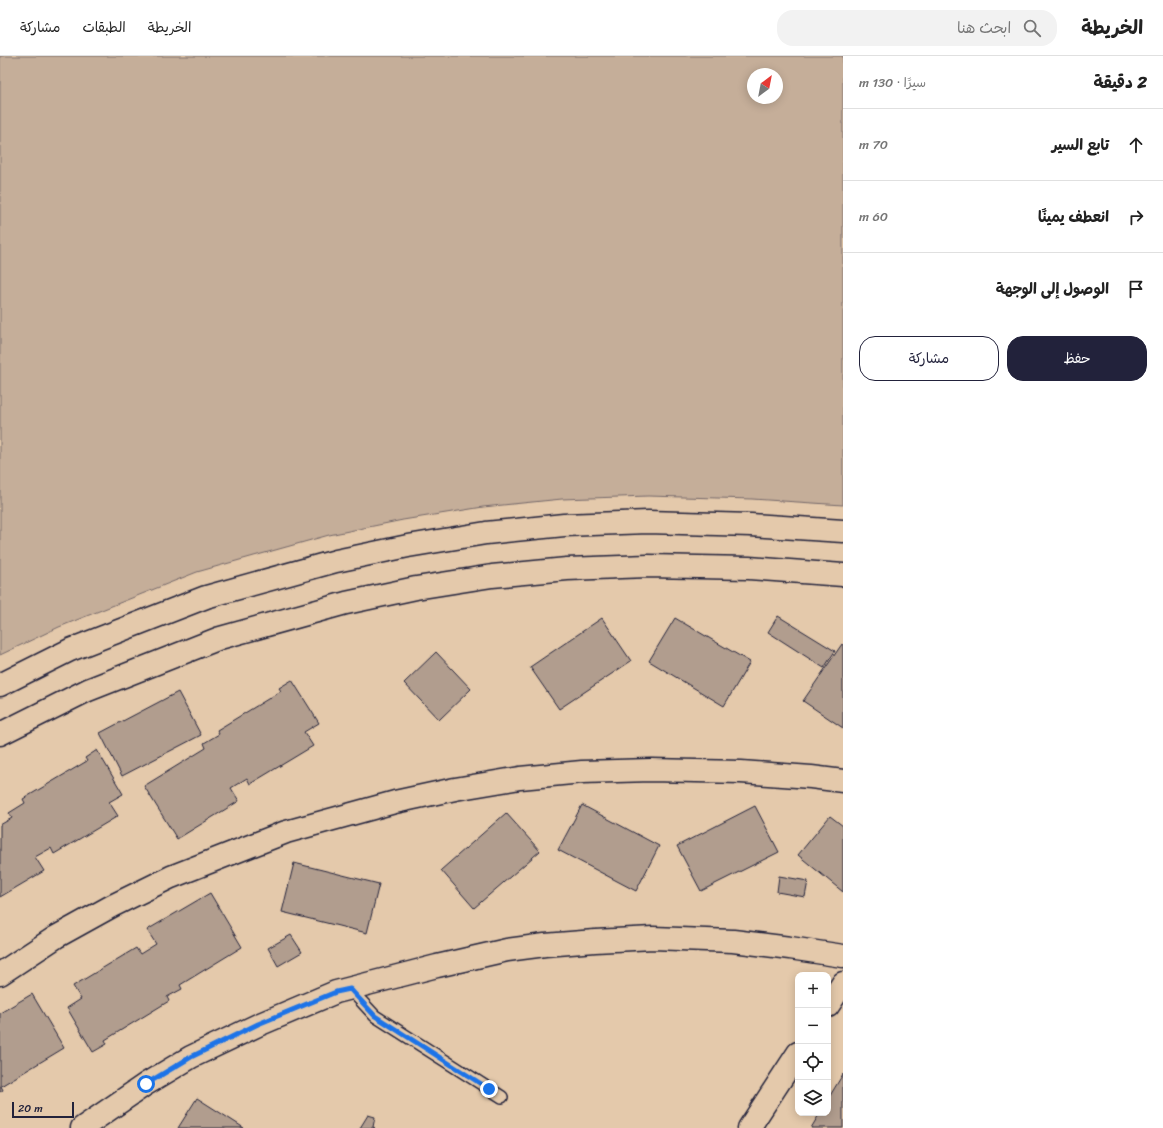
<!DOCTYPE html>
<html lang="ar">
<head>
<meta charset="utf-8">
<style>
  body { margin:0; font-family:Sriracha,"Playpen Sans Arabic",sans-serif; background:#f2f2f2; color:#222; direction:rtl }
  .controls { position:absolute; right:12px; bottom:12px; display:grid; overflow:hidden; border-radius:8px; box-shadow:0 2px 10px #0003 }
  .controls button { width:36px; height:36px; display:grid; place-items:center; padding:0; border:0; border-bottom:1px solid #e0e0e0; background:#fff; color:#222; font:20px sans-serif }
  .compass { position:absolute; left:747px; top:12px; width:36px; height:36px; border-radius:50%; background:#fff; box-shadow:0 2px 10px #0003; rotate:32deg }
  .scale { position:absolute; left:12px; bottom:10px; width:62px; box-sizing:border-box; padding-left:4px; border:2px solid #22223b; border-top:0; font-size:11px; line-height:14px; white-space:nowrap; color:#22223b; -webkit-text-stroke:3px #e4c9ab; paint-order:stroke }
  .stop { position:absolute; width:12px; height:12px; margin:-9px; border:3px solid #1a73e8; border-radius:50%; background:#fff }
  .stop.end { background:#1a73e8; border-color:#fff; box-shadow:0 1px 4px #0008 }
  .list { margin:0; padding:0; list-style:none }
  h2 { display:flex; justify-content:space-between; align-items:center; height:52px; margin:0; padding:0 16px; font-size:17px }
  h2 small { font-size:13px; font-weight:400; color:#767676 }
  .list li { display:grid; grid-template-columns:26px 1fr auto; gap:12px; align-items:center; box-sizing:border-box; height:72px; padding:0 16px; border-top:1px solid #e0e0e0 }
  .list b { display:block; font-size:15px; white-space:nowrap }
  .list em { font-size:13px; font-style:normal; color:#767676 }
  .actions { display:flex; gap:8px; padding:12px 16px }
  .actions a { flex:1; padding:9px 0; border:1px solid #22223b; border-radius:16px; text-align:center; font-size:14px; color:#22223b }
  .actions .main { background:#22223b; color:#fff }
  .icon { flex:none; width:22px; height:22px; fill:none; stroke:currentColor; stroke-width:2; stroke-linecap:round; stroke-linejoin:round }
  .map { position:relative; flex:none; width:843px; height:1072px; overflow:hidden; direction:ltr }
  header { display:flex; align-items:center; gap:24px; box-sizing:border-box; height:56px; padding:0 20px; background:#fff; border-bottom:1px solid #e0e0e0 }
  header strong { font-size:19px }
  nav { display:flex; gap:22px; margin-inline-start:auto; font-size:14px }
  .search { width:280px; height:36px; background:#f2f2f2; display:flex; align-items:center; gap:10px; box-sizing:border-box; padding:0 14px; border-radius:16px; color:#767676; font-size:15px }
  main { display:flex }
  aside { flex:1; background:#fff }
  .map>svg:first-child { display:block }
</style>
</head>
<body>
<header>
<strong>الخريطة</strong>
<div class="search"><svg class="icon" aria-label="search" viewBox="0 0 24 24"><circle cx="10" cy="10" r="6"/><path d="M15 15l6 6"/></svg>ابحث هنا</div>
<nav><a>الخريطة</a><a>الطبقات</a><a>مشاركة</a></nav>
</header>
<main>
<aside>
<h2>2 دقيقة<small>سيرًا · 130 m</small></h2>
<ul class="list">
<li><svg class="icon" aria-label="ahead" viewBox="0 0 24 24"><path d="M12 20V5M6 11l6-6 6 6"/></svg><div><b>تابع السير</b></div><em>70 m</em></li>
<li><svg class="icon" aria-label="right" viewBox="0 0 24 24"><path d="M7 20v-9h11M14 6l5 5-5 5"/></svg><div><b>انعطف يمينًا</b></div><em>60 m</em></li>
<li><svg class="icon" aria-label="arrive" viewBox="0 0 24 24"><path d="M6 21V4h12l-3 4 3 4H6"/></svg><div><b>الوصول إلى الوجهة</b></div></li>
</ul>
<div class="actions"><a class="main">حفظ</a><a>مشاركة</a></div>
</aside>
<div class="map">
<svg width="843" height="1072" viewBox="0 0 843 1072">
  <rect width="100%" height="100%" fill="#e4c9ab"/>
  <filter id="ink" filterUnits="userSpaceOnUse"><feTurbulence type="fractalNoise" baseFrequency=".025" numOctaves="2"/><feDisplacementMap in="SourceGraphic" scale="8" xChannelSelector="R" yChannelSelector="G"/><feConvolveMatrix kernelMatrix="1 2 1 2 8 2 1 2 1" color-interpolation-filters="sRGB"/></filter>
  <g filter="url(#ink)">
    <!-- green -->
    <path fill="#c5ae99" stroke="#74686a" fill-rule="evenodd" d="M0 0H843V449L752 443 648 440 562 443 483 451 403 464 329 479 197 516 59 571 0 599ZM753 18H777V42H753Z"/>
    <!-- building -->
    <g fill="#b19d8e" stroke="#22223b">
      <path d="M778 560 835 595 824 612 768 576Z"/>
      <path d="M602 562 631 605 559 653 530 611Z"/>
      <path d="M675 562 750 606 724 650 649 605Z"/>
      <path d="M842 588 843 589V672L803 645Z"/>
      <path d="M436 596 471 633 439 664 404 627Z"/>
      <path d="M292 624 319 667 304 676 313 690 250 728 247 722 231 732 239 745 177 783 144 730 206 692 204 687 219 678 217 674 281 635 279 632Z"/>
      <path d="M178 636 201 679 122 720 100 677Z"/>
      <path d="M97 694 123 738 109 746 118 760 54 798 51 792 35 801 44 815 0 841V769L12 762 9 757 25 747 23 743 87 705 85 702Z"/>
      <path d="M582 749 659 790 636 835 558 794Z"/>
      <path d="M755 750 779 796 701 835 677 790Z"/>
      <path d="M506 757 540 795 474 852 441 814Z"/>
      <path d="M830 760 843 770V836L798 799Z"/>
      <path d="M294 807 379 828 367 877 282 856Z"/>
      <path d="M779 820 808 825 805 841 777 836Z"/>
      <path d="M210 837 242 891 180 929 182 933 167 941 169 945 105 984 107 988 93 996 67 952 81 943 73 930 136 892 140 898 156 888 147 874Z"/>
      <path d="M291 879 302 896 278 910 268 892Z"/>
      <path d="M32 938 64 992 1 1030 3 1034 0 1036V957Z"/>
      <path d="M843 1018V1072H811L820 1057H828V1043Z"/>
      <path d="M197 1042 244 1072H178Z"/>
      <path d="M368 1059 375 1061 373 1071 375 1072H360Z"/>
    </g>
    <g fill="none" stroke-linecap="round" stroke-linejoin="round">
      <!-- lane casing -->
      <g stroke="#22223b" stroke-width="14">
        <path id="lane" d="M350 933 375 960 502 1041"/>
      </g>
      <!-- street casing -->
      <g stroke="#22223b" stroke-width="25">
        <g id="street">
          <path d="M0 629 70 594 206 541 336 505 408 490 486 477 564 469 648 466 751 469 843 475"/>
          <path d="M0 678 88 634 220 582 346 547 416 532 492 520 567 513 648 510 749 512 843 519"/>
          <path d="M0 918 56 881 112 850 171 821 286 776 395 746 455 733 520 722 582 716 651 714 741 716 811 721 843 725"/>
          <path d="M828 950 843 927"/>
          <path d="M82 1072 146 1028 191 1001 258 969 336 936 437 910 507 894 545 889 595 885 653 882 733 885 790 892 843 900"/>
          <path d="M749 1072 798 997"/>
        </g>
      </g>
      <!-- lane -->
      <use href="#lane" stroke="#e4c9ab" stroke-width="11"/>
      <!-- street -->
      <use href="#street" stroke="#e4c9ab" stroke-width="22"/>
    </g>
  </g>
  <g fill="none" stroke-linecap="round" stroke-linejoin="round" filter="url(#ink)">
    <!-- route -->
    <path stroke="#1a73e8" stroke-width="5" d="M146 1028 191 1001 258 968 336 936 350 933 375 960 489 1033"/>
  </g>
</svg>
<div class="controls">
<button>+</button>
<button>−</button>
<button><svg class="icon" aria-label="locate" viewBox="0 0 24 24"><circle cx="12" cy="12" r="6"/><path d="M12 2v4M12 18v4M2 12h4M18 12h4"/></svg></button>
<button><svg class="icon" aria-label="layers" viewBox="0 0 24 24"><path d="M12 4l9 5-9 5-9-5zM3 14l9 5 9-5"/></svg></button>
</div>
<svg class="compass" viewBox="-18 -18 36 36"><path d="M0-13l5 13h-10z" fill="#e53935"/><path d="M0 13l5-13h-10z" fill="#767676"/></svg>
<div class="scale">20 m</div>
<div class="stop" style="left:146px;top:1028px"></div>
<div class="stop end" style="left:489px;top:1033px"></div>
</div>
</main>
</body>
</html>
